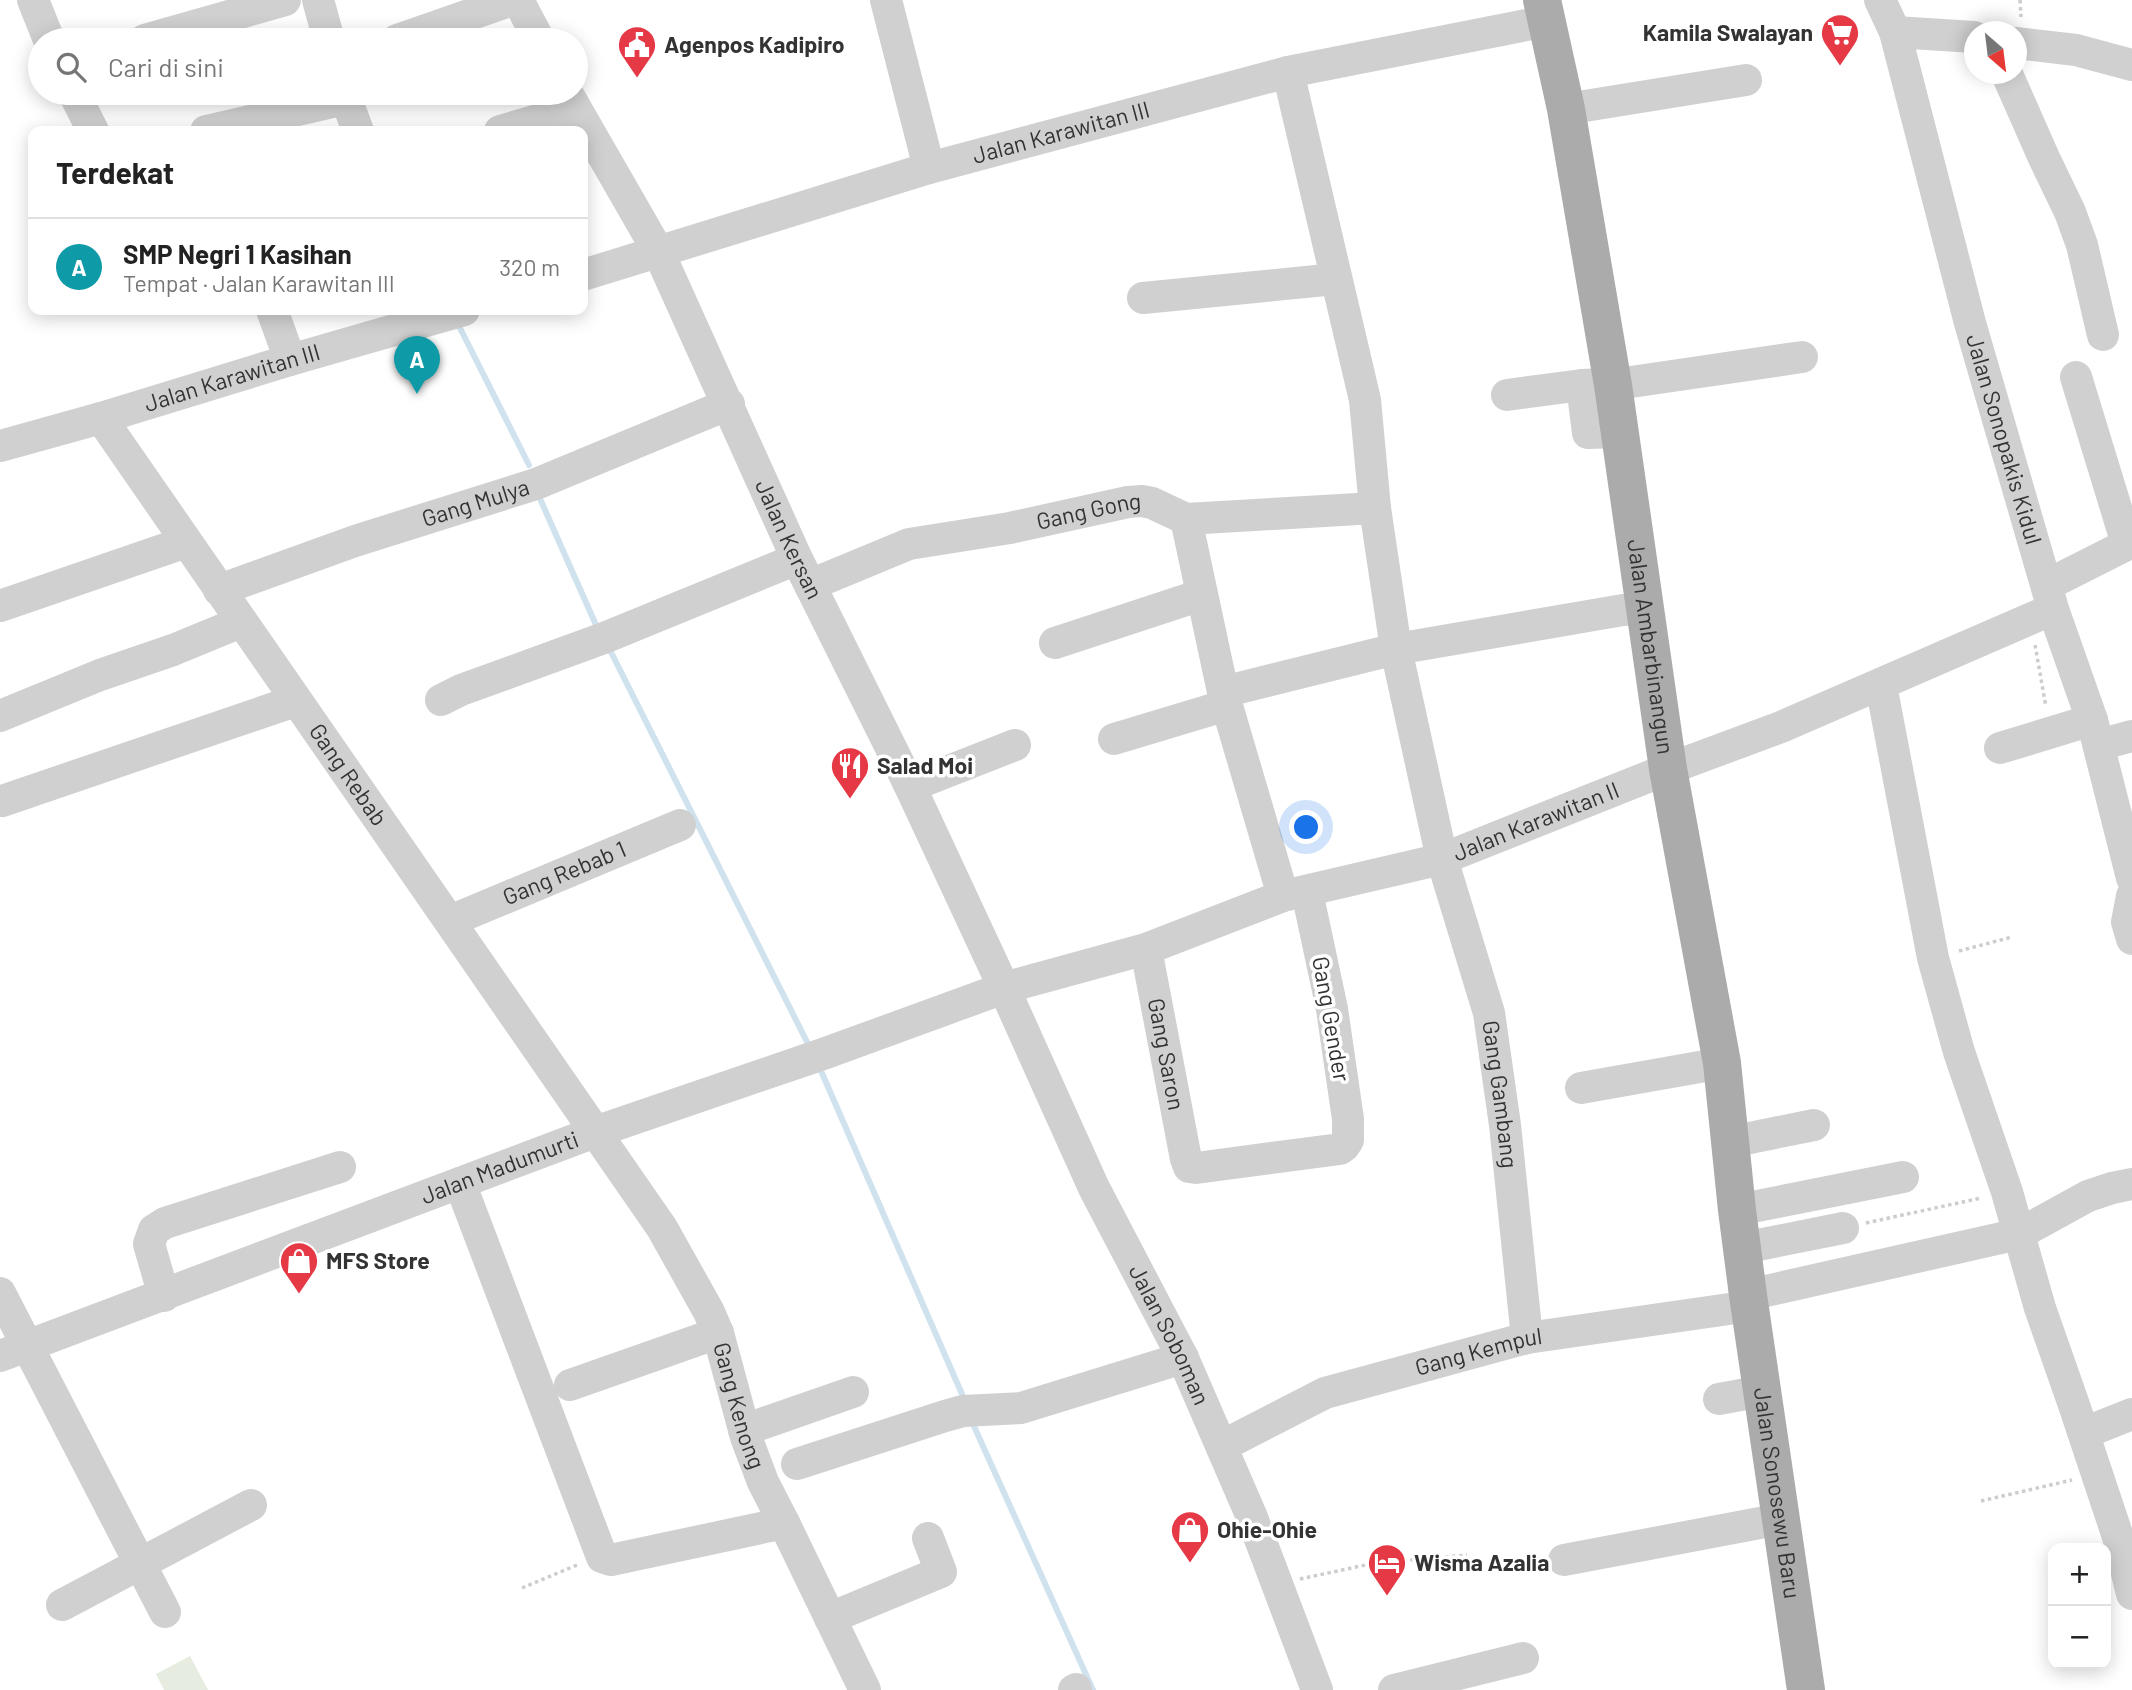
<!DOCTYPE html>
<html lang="id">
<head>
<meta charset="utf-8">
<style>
  body { margin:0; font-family:Barlow,sans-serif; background:#f6f6f6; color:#222 }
  .controls { position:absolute; right:21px; bottom:21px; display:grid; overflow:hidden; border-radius:14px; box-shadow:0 4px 18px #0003 }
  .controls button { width:63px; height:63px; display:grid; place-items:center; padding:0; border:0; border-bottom:2px solid #e0e0e0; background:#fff; color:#222; font:35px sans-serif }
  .compass { position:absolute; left:1964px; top:21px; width:63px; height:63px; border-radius:50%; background:#fff; box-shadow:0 4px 18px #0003; rotate:152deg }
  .you { position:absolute; left:1307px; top:828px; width:24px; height:24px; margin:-18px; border:5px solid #fff; border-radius:50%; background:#1a73e8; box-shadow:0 0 0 10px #1a73e833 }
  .badge { display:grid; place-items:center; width:46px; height:46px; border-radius:50%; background:#e63946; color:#fff; font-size:23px; font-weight:700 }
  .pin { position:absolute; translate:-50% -58px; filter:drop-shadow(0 2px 4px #0008) }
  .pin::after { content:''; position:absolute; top:37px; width:24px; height:21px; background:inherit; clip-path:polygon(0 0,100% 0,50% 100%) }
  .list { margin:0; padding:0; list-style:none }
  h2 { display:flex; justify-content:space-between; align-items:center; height:91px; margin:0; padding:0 28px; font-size:30px }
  h2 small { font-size:23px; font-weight:400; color:#767676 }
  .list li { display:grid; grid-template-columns:46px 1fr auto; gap:21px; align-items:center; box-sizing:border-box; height:98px; padding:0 28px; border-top:2px solid #e0e0e0 }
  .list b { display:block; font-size:26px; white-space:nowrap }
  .list p { margin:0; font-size:23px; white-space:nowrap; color:#767676 }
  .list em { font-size:23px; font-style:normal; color:#767676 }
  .icon { flex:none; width:38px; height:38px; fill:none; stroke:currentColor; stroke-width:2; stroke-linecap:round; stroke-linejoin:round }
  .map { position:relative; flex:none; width:2132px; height:1690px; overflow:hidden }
  .search { position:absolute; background:#fff; box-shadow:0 4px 18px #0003; left:28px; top:28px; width:560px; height:77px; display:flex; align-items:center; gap:18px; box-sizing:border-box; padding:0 24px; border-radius:38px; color:#767676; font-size:26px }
  .panel { position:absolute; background:#fff; box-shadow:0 4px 18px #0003; left:28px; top:126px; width:560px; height:189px; border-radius:14px }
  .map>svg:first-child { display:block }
</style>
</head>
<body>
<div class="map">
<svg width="2132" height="1690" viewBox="0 0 2132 1690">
  <rect width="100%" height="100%" fill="#fff"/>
  <!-- pitch -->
  <path fill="#e6ecdf" d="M190 1656 208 1690H164L156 1674Z"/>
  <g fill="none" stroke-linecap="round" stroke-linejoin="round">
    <!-- stream -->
    <g stroke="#cfe2ee" stroke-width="6">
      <path d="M458 324 529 465"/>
      <path d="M541 501 596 625"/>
      <path d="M611 652 810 1048"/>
      <path d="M818 1064 965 1401"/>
      <path d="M973 1424 1093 1690"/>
    </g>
    <!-- path -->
    <g stroke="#cdcdcd" stroke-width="3.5" stroke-dasharray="3.5 3.5" stroke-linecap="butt">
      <path d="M2020 0 2021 17"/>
      <path d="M2035 645 2046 707"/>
      <path d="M1959 951 2012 937"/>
      <path d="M1866 1223 1981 1198"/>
      <path d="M1981 1501 2072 1480"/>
      <path d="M1300 1579 1375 1563 1467 1555"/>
      <path d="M522 1588 577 1565"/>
    </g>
    <!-- minor -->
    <g stroke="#d0d0d0" stroke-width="32">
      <path d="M33 0 49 40"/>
      <path d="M318 0 329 40"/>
      <path d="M518 0 539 40"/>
      <path d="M886 0 929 168"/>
      <path id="s1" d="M1880 0 1895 32 1970 323 2053 609 2092 720 2132 878"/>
      <path d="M1895 32 1974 37"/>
      <path d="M145 40 285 0"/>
      <path d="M397 40 512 0"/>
      <path d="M2016 43 2076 50 2132 65"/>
      <path id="s2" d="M1288 72 1365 400 1375 508 1396 649 1442 859 1489 1013 1505 1125 1527 1338"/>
      <path d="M2007 74 2044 158 2070 212 2082 245 2103 335"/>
      <path d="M74 93 93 131"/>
      <path d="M344 93 358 131"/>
      <path id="s3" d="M567 93 659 253 797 559 909 784 1004 988 1094 1188 1183 1358 1251 1515 1317 1690"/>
      <path d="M1566 109 1746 80"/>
      <path d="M206 131 346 99"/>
      <path d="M500 131 575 109"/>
      <path id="s4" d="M583 275 929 168 1288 72 1547 21"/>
      <path d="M1143 298 1336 279"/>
      <path d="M272 310 290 360"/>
      <path d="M2076 377 2127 544"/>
      <path d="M1582 385 1588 433 1618 432"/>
      <path d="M1507 395 1582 385 1624 383 1802 357"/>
      <path id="s5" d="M101 418 662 1228 709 1312 718 1333 746 1437 763 1482 784 1523 865 1690"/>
      <path id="s6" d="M0 446 101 418 290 360 464 310"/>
      <path d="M1186 519 1223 692 1283 896"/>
      <path id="s7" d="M810 585 909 544 1010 528 1128 502 1142 501 1152 503 1186 519 1375 508"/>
      <path d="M2047 585 2132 542"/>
      <path id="s8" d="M219 590 355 541 536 484 729 404"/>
      <path d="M0 606 186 542"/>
      <path d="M1055 643 1201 595"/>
      <path d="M1881 685 1933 958 1959 1052 2007 1192 2040 1308 2074 1405 2118 1537 2132 1594"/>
      <path d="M1223 692 1396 649 1623 610 1645 609"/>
      <path d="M441 700 461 690 604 638 797 559"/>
      <path d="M0 716 100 675 173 650 241 622"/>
      <path d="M1114 739 1227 705"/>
      <path d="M2099 745 2132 736"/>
      <path d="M2000 748 2092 720"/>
      <path d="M909 784 918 783 1015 745"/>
      <path d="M2 801 295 701"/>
      <path d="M2132 896 2127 922 2132 939"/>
      <path id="s9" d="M450 921 680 825"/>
      <path id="s10" d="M1146 949 1186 1159 1189 1167 1196 1168 1340 1149 1344 1146 1348 1140V1119L1332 1009 1307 892"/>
      <path d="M1581 1088 1722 1063"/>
      <path d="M1730 1142 1814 1125"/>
      <path d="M460 1183 602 1557 611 1560 784 1523"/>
      <path d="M1737 1210 1903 1177"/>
      <path d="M1743 1248 1843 1228"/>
      <path d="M0 1293 165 1612"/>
      <path d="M1748 1295 2019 1234 2088 1196 2112 1188 2132 1184"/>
      <path d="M164 1296 149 1244 154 1230 165 1223 340 1167"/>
      <path id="s11" d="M0 1356 595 1132 823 1054 1004 988 1146 949 1283 896 1442 859 1668 769 1781 727 2053 609"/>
      <path d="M570 1385 718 1333"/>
      <path d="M1719 1399 1762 1391"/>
      <path d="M744 1430 853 1392"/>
      <path d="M2084 1433 2132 1414"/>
      <path id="s12" d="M1222 1446 1325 1393 1527 1338 1750 1306"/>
      <path d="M797 1464 945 1416 963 1411 1021 1408 1183 1358"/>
      <path d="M1564 1560 1781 1519"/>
      <path d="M62 1605 251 1505"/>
      <path d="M830 1618 941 1572 928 1538"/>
      <path d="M1074 1690 1076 1689"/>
      <path d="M1394 1690 1523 1658"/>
    </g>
    <!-- major -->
    <path stroke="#ababab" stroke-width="38" id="s13" d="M1542 0 1566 109 1613 385 1668 769 1722 1063 1737 1210 1748 1295 1806 1690"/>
  </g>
  <!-- icons -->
  <defs>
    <g id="supermarket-pin" transform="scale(2.0125)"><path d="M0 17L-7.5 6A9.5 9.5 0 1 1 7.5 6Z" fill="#e63946" stroke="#fff"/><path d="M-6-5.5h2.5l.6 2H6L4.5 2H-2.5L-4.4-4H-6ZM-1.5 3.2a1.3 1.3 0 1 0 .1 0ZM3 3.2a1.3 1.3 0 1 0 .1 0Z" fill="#fff"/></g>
    <g id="civic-pin" transform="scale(2.0125)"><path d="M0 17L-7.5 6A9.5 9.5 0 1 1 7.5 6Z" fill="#e63946" stroke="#fff"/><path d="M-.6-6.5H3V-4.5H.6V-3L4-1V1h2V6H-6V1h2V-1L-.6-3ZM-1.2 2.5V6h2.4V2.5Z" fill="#fff"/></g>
    <g id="restaurant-pin" transform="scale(2.0125)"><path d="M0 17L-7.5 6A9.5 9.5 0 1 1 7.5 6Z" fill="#e63946" stroke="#fff"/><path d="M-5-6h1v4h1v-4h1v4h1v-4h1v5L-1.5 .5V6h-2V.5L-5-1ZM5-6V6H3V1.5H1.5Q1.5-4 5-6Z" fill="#fff"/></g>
    <g id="shop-pin" transform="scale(2.0125)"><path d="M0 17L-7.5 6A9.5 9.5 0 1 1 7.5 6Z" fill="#e63946" stroke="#fff"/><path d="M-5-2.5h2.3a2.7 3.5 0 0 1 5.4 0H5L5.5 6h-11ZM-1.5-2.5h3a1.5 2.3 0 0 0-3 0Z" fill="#fff"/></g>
    <g id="hotel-pin" transform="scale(2.0125)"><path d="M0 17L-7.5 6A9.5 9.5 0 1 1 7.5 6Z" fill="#e63946" stroke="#fff"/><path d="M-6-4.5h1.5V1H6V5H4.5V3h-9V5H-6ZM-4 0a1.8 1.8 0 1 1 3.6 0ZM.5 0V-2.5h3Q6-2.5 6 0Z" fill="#fff"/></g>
  </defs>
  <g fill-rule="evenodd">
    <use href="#supermarket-pin" x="1840" y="33"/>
    <use href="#civic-pin" x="637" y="45"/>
    <use href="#restaurant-pin" x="850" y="766"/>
    <use href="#shop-pin" x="299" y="1261"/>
    <use href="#shop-pin" x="1190" y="1530"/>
    <use href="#hotel-pin" x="1387" y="1563"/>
  </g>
  <g text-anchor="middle" stroke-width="7" stroke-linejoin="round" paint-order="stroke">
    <!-- poi labels -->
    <g font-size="23" font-weight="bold" fill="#333" stroke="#fff" text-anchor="start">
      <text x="1813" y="41" text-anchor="end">Kamila Swalayan</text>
      <text x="664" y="53">Agenpos Kadipiro</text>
      <text x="877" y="774">Salad Moi</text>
      <text x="326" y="1269">MFS Store</text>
      <text x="1217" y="1538">Ohie-Ohie</text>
      <text x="1414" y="1571">Wisma Azalia</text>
    </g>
    <!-- street labels -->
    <g font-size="23" fill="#333" stroke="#fff">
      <text dy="8" stroke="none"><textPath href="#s4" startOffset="499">Jalan Karawitan III</textPath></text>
      <text dy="8" stroke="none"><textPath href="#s6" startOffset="242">Jalan Karawitan III</textPath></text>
      <text dy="8" stroke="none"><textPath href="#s1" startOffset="457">Jalan Sonopakis Kidul</textPath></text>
      <text dy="8" stroke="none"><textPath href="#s8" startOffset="271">Gang Mulya</textPath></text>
      <text dy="8" stroke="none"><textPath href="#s7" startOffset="290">Gang Gong</textPath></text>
      <text dy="8" stroke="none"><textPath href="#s3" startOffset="499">Jalan Kersan</textPath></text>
      <text dy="8" stroke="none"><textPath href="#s13" startOffset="656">Jalan Ambarbinangun</textPath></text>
      <text dy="8" stroke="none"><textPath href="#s5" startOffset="434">Gang Rebab</textPath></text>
      <text dy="8" stroke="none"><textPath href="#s11" startOffset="1628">Jalan Karawitan II</textPath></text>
      <text dy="8" stroke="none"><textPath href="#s9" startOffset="124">Gang Rebab 1</textPath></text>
      <text transform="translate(1331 1019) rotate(80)" y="8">Gang Gender</text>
      <text dy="8" stroke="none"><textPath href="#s10" startOffset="107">Gang Saron</textPath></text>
      <text dy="8" stroke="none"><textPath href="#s2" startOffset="1046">Gang Gambang</textPath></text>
      <text dy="8" stroke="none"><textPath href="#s11" startOffset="534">Jalan Madumurti</textPath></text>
      <text dy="8" stroke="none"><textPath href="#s3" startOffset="1381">Jalan Soboman</textPath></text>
      <text dy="8" stroke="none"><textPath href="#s12" startOffset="275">Gang Kempul</textPath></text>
      <text dy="8" stroke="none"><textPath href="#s5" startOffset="1180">Gang Kenong</textPath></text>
      <text dy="8" stroke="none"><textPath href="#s13" startOffset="1512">Jalan Sonosewu Baru</textPath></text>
    </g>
  </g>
</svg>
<div class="controls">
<button>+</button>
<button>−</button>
</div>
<svg class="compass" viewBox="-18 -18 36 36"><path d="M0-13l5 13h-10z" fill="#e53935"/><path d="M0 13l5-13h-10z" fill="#767676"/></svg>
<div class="you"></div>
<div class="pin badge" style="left:417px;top:394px;background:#0f9aa8">A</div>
<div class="search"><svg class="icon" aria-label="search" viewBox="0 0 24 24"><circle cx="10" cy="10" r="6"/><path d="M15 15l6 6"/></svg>Cari di sini</div>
<section class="panel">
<h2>Terdekat<small></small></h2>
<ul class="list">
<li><span class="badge" style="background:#0f9aa8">A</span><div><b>SMP Negri 1 Kasihan</b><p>Tempat · Jalan Karawitan III</p></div><em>320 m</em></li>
</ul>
</section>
</div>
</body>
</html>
